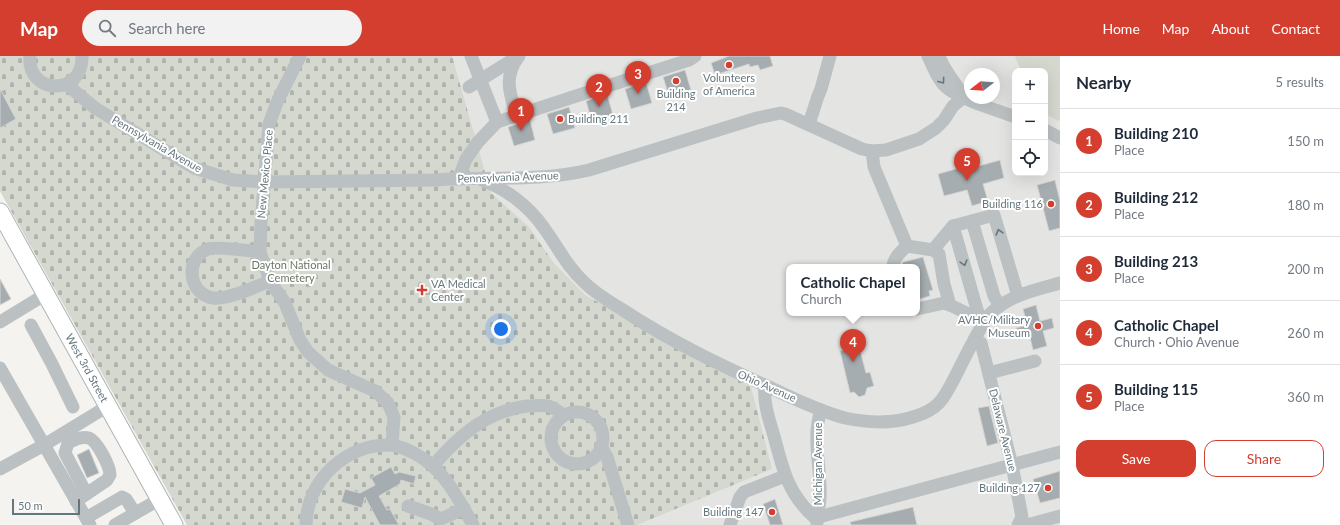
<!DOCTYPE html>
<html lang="en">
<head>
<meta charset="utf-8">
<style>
  body { margin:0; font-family:Lato,sans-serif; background:#f2f2f3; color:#1f2937 }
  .controls { position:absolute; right:12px; top:12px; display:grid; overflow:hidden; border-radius:8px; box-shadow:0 4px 16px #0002 }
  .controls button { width:36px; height:36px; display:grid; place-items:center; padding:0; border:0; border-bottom:1px solid #e0e1e3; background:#fff; color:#1f2937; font:20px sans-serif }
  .compass { position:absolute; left:964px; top:12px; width:36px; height:36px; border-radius:50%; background:#fff; box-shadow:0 4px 16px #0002; rotate:253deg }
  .scale { position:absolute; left:12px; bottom:10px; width:68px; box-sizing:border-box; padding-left:4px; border:2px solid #65777e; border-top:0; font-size:11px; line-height:14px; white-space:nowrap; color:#65777e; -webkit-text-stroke:3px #fff; paint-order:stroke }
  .you { position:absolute; left:501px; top:273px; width:14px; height:14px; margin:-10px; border:3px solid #fff; border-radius:50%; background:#1a73e8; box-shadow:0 0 0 6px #1a73e833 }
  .badge { display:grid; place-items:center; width:26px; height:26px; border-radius:50%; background:#d43e2f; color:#fff; font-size:13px; font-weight:700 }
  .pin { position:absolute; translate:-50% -33px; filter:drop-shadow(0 1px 2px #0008) }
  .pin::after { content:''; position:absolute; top:21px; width:14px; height:12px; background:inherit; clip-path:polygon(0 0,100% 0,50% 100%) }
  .popup { position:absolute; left:786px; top:208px; width:134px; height:52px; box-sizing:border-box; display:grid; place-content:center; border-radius:8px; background:#fff; filter:drop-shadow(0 1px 3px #0005); font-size:13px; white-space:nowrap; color:#747a83 }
  .popup b { font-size:15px; color:#1f2937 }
  .popup::after { content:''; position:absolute; left:50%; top:100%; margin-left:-8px; border:8px solid transparent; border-top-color:#fff }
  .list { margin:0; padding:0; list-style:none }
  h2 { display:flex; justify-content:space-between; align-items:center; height:52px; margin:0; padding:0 16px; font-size:17px }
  h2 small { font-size:13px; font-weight:400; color:#747a83 }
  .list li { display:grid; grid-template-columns:26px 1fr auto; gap:12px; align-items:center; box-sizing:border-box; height:64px; padding:0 16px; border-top:1px solid #e0e1e3 }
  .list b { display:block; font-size:15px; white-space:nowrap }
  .list p { margin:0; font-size:13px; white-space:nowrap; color:#747a83 }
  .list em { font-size:13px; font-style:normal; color:#747a83 }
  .actions { display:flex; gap:8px; padding:12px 16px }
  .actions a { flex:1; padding:9px 0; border:1px solid #d43e2f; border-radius:12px; text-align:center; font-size:14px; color:#d43e2f }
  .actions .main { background:#d43e2f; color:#fff }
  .icon { flex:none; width:22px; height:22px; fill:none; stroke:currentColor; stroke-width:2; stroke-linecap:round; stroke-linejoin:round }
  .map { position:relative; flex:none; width:1060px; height:469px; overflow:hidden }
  header { display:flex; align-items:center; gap:24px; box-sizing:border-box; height:56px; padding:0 20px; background:#d43e2f; color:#fff }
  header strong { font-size:19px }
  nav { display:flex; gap:22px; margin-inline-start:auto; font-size:14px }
  .search { width:280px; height:36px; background:#f2f2f3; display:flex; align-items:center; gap:10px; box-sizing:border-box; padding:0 14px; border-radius:22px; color:#747a83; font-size:15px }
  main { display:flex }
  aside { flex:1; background:#fff }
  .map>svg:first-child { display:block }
</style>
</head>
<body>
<header>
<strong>Map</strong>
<div class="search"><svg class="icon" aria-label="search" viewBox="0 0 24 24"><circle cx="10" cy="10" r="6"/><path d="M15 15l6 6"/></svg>Search here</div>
<nav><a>Home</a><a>Map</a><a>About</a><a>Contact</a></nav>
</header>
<main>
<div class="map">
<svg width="1060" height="469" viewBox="0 0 1060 469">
  <defs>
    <pattern id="cemetery-stones" width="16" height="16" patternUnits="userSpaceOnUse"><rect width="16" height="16" fill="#d4d8cf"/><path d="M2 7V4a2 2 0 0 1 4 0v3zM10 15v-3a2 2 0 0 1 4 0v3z" fill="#b0b4ad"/></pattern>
  </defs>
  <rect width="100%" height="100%" fill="#f4f3f0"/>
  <!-- built -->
  <path fill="#e4e5e3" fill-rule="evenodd" d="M0 0H1060V469H187L0 135ZM1015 15H1045V117H1015ZM970 18H994V42H970ZM789 211H917V257H789Z"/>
  <!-- cemetery -->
  <path fill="url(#cemetery-stones)" d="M0 0H452L491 137 529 171 553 206 585 239 751 331 772 413 637 469H187L0 135Z"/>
  <!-- park -->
  <path fill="#d4d8cf" d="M1015 0H1060V63L1058 65 1045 58V15H1021Z"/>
  <!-- building -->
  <g fill="#a5adb0" stroke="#d5d4d3">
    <path d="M729 0H770L773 10 760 14 758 9 750 11 749 8 715 19 711 7Z"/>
    <path d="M685 14 691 34 669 40 663 21Z"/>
    <path d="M646 26 652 47 631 53 625 33Z"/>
    <path d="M0 33 16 63 0 72Z"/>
    <path d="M607 38 613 59 592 66 586 45Z"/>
    <path d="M569 51 575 72 553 78 547 58Z"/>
    <path d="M530 64 535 84 514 90 508 71Z"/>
    <path d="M973 101 975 111 1000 104 1004 122 983 128 988 145 972 150 967 134 944 140 938 118 959 112 957 106Z"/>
    <path d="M1055 124 1060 145V172L1049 175 1037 129Z"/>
    <path d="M923 201 933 234 929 235 930 240 917 244V211H901V210L903 206Z"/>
    <path d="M0 223 11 243 0 249Z"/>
    <path d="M1036 249 1040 265 1052 262 1054 272 1043 275 1047 290 1033 294 1029 277 1018 280 1016 272 1027 269 1023 253Z"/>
    <path d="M859 290 866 317 870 316 874 330 867 332 865 339 859 341 854 336 850 337 840 295Z"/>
    <path d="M989 350 998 387 987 390 978 352Z"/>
    <path d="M89 393 99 417 87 422 77 399Z"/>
    <path d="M391 411 395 418 399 416 416 420 414 428 401 424 400 428 379 440 387 454 390 453 399 469H380L365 441 362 452 341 446 345 433 360 437 375 429 371 422Z"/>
    <path d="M1060 415V442L1040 447 1033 423Z"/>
    <path d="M775 443 783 469H770L763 448Z"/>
    <path d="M913 451 917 469H851L850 466Z"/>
  </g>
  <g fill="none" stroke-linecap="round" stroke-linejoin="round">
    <!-- major casing -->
    <g stroke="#aeb4b6" stroke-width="19">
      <path id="major" d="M0 156 174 469"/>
    </g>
    <!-- minor -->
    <g stroke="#bbc0c2" stroke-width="13">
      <path d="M30 0C26 38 83 42 82 0"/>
      <path d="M300 0 278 44 269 68 261 167 260 196 270 225 285 247 300 284 308 296 328 314 375 335 388 347 394 361 392 389"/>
      <path d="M471 0 497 66"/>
      <path d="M928 0C933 11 938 24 947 32 961 44 997 54 1015 61"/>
      <path d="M939 0C944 15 956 27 964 41"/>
      <path d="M66 28 95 52 194 112 233 124 264 126 435 124C486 120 538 126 589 114L757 62 781 57 785 58 862 93 872 95 886 94 919 83 936 72 944 64 953 50 964 41"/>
      <path d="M469 31 517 1"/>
      <path d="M516 59C510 37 503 21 519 0"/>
      <path d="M809 68 818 40 821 33 830 0"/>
      <path d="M1045 74 1060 82"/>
      <path d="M872 95 874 111 907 190 933 194 939 198 944 228 950 249 985 266"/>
      <path d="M459 122 466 103 478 86 497 66 573 41 689 4 695 0"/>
      <path d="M482 124C506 133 529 150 544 172 558 191 567 211 585 227 596 238 610 246 623 254 670 285 720 309 771 332 795 343 819 355 845 362 868 367 891 368 913 361 941 353 945 340 957 317 964 303 971 289 979 275 982 269 986 261 991 257 1010 239 1035 234 1060 227"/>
      <path d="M972 165 994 240 1000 250"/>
      <path d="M953 170 978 257 985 266"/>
      <path d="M933 194 953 170 994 159 1018 240"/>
      <path d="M260 196C249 195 217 190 208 193 184 202 188 239 214 242 227 244 257 230 270 225"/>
      <path d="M893 211C893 203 901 195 907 190"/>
      <path d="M917 253 944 247 950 249"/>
      <path d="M0 266 46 238"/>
      <path d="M31 269 52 308 73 351"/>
      <path d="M975 282 981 287 1012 409 1022 461 1018 469"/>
      <path d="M0 312 90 469"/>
      <path d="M989 317 1035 305"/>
      <path d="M765 329C763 347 769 363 774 380 783 414 788 438 815 462L1060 396"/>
      <circle cx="577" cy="382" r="26"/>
      <path d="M601 390 607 401 628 469"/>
      <path d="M433 410C458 380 487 355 527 350 533 350 541 349 548 350 553 351 559 356 564 359"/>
      <path d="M0 413 44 389 108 350"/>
      <path d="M76 445 107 424 110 419C110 410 97 385 89 382 82 380 73 384 68 387L65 397 86 437"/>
      <path d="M408 450 431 458 440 463 448 460 464 452"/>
      <path d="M86 462 122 441 126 443 135 457"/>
      <path d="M817 467C815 459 820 452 820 443 822 413 811 384 821 354"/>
      <path d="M115 469 160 443"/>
      <path d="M306 469C306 425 347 387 390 389 402 390 415 397 424 403 447 419 460 446 473 469"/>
      <path d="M730 469 740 441 744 436 785 420"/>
      <path d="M1027 469 1060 460"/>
    </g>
    <!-- major -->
    <use href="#major" stroke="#fff" stroke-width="17"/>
  </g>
  <!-- one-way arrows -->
  <defs><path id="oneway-chevron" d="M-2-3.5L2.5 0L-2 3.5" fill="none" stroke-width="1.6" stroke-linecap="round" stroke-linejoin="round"/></defs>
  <g stroke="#65777e">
    <use href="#oneway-chevron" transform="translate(942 25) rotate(54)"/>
    <use href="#oneway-chevron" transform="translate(999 176) rotate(-106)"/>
    <use href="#oneway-chevron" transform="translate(964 207) rotate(74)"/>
  </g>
  <!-- markers -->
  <g fill="#d43e2f" stroke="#fff" stroke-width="1.5">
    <circle cx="729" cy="9" r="4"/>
    <circle cx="676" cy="25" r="4"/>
    <circle cx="560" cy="63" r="4"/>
    <circle cx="1051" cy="148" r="4"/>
    <path d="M420 228h4v4h4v4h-4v4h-4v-4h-4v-4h4z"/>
    <circle cx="1038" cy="270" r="4"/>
    <circle cx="1048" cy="432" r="4"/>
    <circle cx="772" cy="456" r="4"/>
  </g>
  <g text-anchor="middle" stroke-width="4" stroke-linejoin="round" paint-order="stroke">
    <!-- poi labels -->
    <g font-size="11" fill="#65777e" stroke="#fff" text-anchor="end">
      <text x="729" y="26" text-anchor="middle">Volunteers<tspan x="729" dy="13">of America</tspan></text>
      <text x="676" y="42" text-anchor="middle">Building<tspan x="676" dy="13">214</tspan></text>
      <text x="568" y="67" text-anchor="start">Building 211</text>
      <text x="1043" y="152">Building 116</text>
      <text x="431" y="232" text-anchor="start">VA Medical<tspan x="431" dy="13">Center</tspan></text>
      <text x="1030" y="268">AVHC/Military<tspan x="1030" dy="13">Museum</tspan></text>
      <text x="1040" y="436">Building 127</text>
      <text x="764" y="460">Building 147</text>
    </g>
    <!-- street labels -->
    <g font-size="11" fill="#65777e" stroke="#fff">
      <text transform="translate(157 88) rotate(30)" y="4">Pennsylvania Avenue</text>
      <text transform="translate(265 118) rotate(-85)" y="4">New Mexico Place</text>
      <text transform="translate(508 121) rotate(-2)" y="4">Pennsylvania Avenue</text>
      <text transform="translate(87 312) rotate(61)" y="4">West 3rd Street</text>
      <text transform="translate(767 330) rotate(24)" y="4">Ohio Avenue</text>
      <text transform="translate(1003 374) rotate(76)" y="4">Delaware Avenue</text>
      <text transform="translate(818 408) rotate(-90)" y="4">Michigan Avenue</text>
    </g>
    <!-- park labels -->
    <g font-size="11" fill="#6a7663" stroke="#fff">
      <text x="291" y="213">Dayton National<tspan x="291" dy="13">Cemetery</tspan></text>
    </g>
  </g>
</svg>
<div class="controls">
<button>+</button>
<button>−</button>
<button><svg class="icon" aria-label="locate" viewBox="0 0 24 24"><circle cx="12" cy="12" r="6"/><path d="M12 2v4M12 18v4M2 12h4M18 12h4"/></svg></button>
</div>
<svg class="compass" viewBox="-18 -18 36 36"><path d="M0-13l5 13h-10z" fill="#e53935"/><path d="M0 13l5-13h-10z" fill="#747a83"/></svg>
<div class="scale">50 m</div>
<div class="you"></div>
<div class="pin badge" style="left:521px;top:75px">1</div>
<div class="pin badge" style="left:599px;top:51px">2</div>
<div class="pin badge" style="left:638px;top:38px">3</div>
<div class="pin badge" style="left:853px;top:306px">4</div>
<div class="popup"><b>Catholic Chapel</b>Church</div>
<div class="pin badge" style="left:967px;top:125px">5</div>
</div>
<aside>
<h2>Nearby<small>5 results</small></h2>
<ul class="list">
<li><span class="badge">1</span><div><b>Building 210</b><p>Place</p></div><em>150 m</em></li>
<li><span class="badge">2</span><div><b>Building 212</b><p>Place</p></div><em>180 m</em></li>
<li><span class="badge">3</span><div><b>Building 213</b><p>Place</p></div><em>200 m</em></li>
<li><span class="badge">4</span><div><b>Catholic Chapel</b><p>Church · Ohio Avenue</p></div><em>260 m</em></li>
<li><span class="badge">5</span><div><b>Building 115</b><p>Place</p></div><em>360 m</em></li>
</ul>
<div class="actions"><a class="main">Save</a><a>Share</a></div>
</aside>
</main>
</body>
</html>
